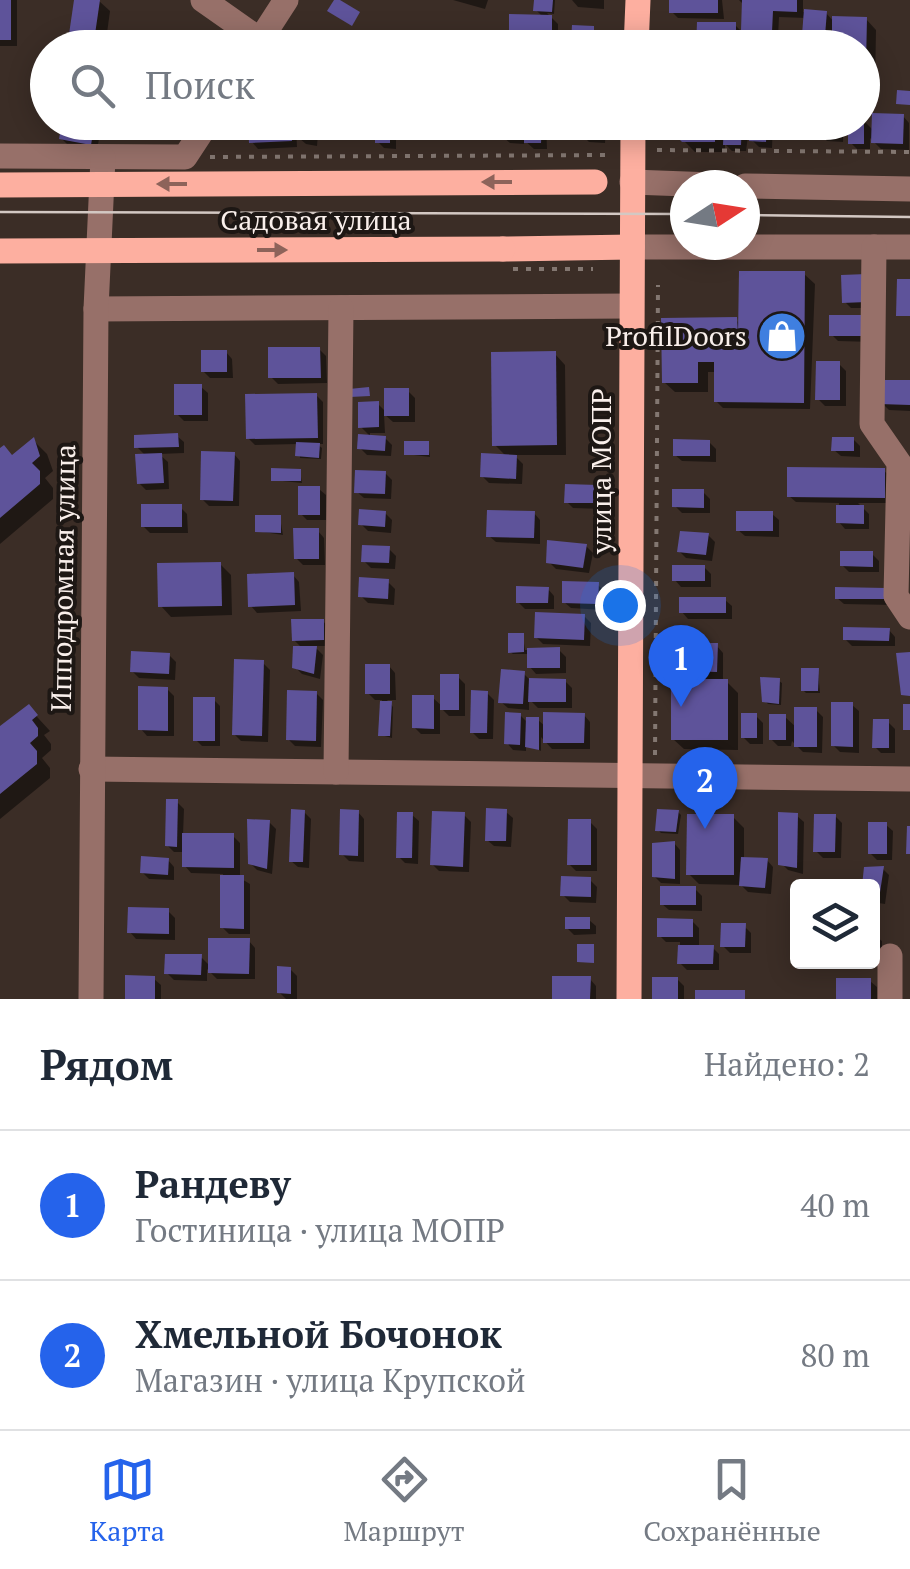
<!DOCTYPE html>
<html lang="ru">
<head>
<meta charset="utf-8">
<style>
  body { margin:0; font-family:"PT Serif",serif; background:#f6f6f7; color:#1f2937 }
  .controls { position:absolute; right:30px; bottom:30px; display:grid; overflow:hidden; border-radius:10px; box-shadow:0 5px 25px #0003 }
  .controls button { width:90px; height:90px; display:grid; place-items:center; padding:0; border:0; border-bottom:2px solid #e0e1e3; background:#fff; color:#1f2937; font:50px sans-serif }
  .compass { position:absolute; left:670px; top:170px; width:90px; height:90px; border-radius:50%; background:#fff; box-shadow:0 5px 25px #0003; rotate:78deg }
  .you { position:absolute; left:620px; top:605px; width:35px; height:35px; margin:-25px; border:8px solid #fff; border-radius:50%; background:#1a73e8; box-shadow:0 0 0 15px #1a73e833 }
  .badge { display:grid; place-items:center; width:65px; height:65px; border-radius:50%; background:#2563eb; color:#fff; font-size:32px; font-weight:700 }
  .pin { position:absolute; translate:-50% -82px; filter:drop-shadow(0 2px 5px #0008) }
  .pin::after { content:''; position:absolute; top:52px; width:35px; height:30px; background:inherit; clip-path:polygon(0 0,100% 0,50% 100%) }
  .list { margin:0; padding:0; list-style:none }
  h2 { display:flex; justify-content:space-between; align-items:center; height:130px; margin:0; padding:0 40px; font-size:42px }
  h2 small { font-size:32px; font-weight:400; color:#747a83 }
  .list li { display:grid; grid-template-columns:65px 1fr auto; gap:30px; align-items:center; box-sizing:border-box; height:150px; padding:0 40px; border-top:2px solid #e0e1e3 }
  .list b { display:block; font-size:38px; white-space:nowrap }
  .list p { margin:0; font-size:32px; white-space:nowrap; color:#747a83 }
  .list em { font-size:32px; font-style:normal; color:#747a83 }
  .icon { flex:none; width:55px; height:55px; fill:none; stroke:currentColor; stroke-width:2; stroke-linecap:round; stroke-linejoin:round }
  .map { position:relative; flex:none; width:910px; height:999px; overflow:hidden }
  .search { position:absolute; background:#fff; box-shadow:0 5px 25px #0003; left:30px; right:30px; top:30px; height:110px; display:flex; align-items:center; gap:25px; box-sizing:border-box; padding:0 35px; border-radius:55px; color:#747a83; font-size:38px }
  .sheet { height:430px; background:#fff }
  nav { display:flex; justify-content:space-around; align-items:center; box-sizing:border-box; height:140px; border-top:2px solid #e0e1e3; background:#fff; font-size:28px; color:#747a83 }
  nav a { display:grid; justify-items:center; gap:5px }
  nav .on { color:#2563eb }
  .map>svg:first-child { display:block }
</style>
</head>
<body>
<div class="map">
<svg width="910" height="999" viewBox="0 0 910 999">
  <rect width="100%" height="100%" fill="#3b2d26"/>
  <!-- shadow -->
  <g fill="#0007">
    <rect x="0" y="0" width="17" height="46"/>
    <path d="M76 0 99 1 110 11 105 48H70Z"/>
    <path d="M453 0H488L485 9Z"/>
    <path d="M536 0H555L554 14 547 13 558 24V39H518L511 32 543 17 536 10Z"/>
    <path d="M572 0H604V9L578 7Z"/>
    <path d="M672 0H722L724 19 678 18 672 12Z"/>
    <path d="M739 0H803V12L826 13 835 23 866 19 876 30 875 86H862V48H804L806 18 779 17 778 37 750 36 743 29 744 5Z"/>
    <path d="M735 25 742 32V48H699Z"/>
    <path d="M903 116 909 123V150L881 149 870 138V149H857L851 143 863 120 874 131Z"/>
    <path d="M64 122H102L97 150 68 145 61 138Z"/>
    <path d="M250 122H292L296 126 297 147 258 149 252 142Z"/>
    <path d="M301 122H319L317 146 306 144 299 138Z"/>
    <path d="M378 122H390L396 128V149L384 148 378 142Z"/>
    <path d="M503 122H546L547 149H534L524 140V144L510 143 503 137Z"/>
    <path d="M583 122H601L606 127 605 143 589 142 582 135Z"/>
    <path d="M676 122H773L772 148 759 147 748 136 746 151H732L725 144V152H695L675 132Z"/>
    <path d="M820 122H844L843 142 827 141 820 134Z"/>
    <path d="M804 274 815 284 810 409 723 408 716 401 717 372H708V392H675L664 382 736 320 741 325Z"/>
    <path d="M843 277 873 308H851L844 301Z"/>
    <path d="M831 317 873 342 838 341 831 334Z"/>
    <path d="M319 349 326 356 327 383 278 384 271 377Z"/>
    <path d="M226 352 232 359 233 378H210L203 371Z"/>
    <path d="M555 354 565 365 566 455H514L523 464 522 484 489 483 482 476 507 457 495 445Z"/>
    <path d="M839 364 846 371V406H825L818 399Z"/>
    <path d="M910 383V411L889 410 882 403Z"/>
    <path d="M201 387 208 393V421H184L177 414Z"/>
    <path d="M408 391 415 398V422H393L384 414 385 433H370V436L361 427 378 404 386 412Z"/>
    <path d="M316 395 323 402V444H317L322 448 321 459 300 458 298 444 255 445 248 438Z"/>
    <path d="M177 436 184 442V453L159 454 168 462 169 489 146 490 139 483 146 456 137 447Z"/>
    <path d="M385 438 392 445 391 456 367 455 360 448Z"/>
    <path d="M853 439 860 446V457L841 456 834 450Z"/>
    <path d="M34 441 47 454 53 471 45 478 53 488V499L0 544V451L13 457Z"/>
    <path d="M709 442 716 449V462L682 461 675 455Z"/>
    <path d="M428 444 430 457 406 454Z"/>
    <path d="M234 454 240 461 239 506H209L202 499Z"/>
    <path d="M300 471 302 483 273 480Z"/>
    <path d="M884 471 891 477V503H858L869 514V529H845L839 522V503L796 502 789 496Z"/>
    <path d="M385 473 392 480 391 499 364 498 357 492Z"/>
    <path d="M597 487 604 494 603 509 573 508 567 502Z"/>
    <path d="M319 489 326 495V520H307L301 514Z"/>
    <path d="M703 492 710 499V513H682L675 506Z"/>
    <path d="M180 507 187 514 188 533H150L143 526Z"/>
    <path d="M385 513 392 520 391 533 368 531 361 524Z"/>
    <path d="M534 513 540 520V544L496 542 489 536Z"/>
    <path d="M772 514 779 520V537L745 536 738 530Z"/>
    <path d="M280 518 283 535 257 531Z"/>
    <path d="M318 531 324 538 325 565H303L296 558Z"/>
    <path d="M708 535 715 542 712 561 686 558 679 551Z"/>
    <path d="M586 546 593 553 589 573 556 569 549 562Z"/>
    <path d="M389 549 396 556 395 569 371 568 364 561Z"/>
    <path d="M872 554 879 561V572H849L842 565Z"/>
    <path d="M220 564 231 575 232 615 171 617 161 606Z"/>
    <path d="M704 567 711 574V587H681L675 580Z"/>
    <path d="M293 575 299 582 301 611 257 613 251 606Z"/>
    <path d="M388 582 395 589 394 605 368 603 361 596Z"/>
    <path d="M598 585 604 591V610L571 608 564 602Z"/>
    <path d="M548 589 554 596V609H525L518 602Z"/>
    <path d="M885 590 892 605 844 604 837 598Z"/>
    <path d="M725 600 732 606V619H688L682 612Z"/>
    <path d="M584 616 591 623 590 646 543 644 536 637Z"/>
    <path d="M323 621 329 628 330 646H314L323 655 320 679 302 674 295 667 303 649 294 640Z"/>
    <path d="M889 630 895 637V646H852L845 639Z"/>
    <path d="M523 636 525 650H559L566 657V673L536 674 530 667V654H513L510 652Z"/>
    <path d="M717 646 723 653V682H727L738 693V750L684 749 673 739 696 681 685 670Z"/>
    <path d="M169 655 176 662 175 680 139 678 132 671Z"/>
    <path d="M263 663 270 670 268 742 241 741 234 734Z"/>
    <path d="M389 666 395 673 396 700H387L393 707 392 738 381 735 382 700H375L368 693Z"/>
    <path d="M818 671 820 693H806L803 690Z"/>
    <path d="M524 674 531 681H565L572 688V708H538L529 699V710L508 708 501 702Z"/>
    <path d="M458 677 465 684V716H449L440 707V734H421L414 727 433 698 443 707Z"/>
    <path d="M779 681 782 683 781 705 768 704 765 701Z"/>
    <path d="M167 689 174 696V736H147L141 729Z"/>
    <path d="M316 693 323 700 321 747 295 746 288 739Z"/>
    <path d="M487 693 494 700 493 739H479L472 732Z"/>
    <path d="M214 700 220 706V746H202L196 740Z"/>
    <path d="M852 705 859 711V753L840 752 833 745Z"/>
    <path d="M28 707 50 731 44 735 51 744V750L42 758 50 768V778L0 819V730Z"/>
    <path d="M816 710 823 717 822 753 803 752 792 741 791 746H778L771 739 785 717 797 728Z"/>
    <path d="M520 715 529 724 538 720 546 727 584 715 590 722V749H552L541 737V751L526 744V751L513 750 507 743Z"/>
    <path d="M756 716 763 723V744H750L743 737Z"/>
    <path d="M888 722 895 729V753H881L875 747Z"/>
    <path d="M177 802 184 809 183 835 233 836 240 843V878L250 884V934H229L222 927 223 874 191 873 185 866V852H174L167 845Z"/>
    <path d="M304 812 311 819 309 868 298 867 291 861Z"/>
    <path d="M358 812 364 819V862L349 861 342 854Z"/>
    <path d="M506 812 513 818 511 847 494 846 487 840Z"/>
    <path d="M678 812 681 815 678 834 661 833 658 830Z"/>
    <path d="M412 815 419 821 418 864 405 863 398 856Z"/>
    <path d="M464 815 471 822 469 872 439 871 432 864Z"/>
    <path d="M797 816 804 822 803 874 788 870 781 863Z"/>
    <path d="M835 816 842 823 841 858H823L816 851Z"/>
    <path d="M733 817 744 828V860H767L773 867 771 894 748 892 741 885 699 884 689 874Z"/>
    <path d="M269 822 276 829 272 874 257 870 250 863Z"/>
    <path d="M590 822 597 829V871H576L569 864Z"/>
    <path d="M886 825 893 831 892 860H877L870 853Z"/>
    <path d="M674 843 680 850V884L661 883 654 876Z"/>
    <path d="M168 860 174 867V880L149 879 142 872Z"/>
    <path d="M866 869H883L889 875 885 904 872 902V886H864Z"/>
    <path d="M590 880 597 887 596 903 570 902 563 895Z"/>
    <path d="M695 889 702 896V911L669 910 662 904Z"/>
    <path d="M168 911 175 918V940L136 939 130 932Z"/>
    <path d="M589 920 596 926V934L574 935 567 928Z"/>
    <path d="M692 921 699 928V947H712L719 954V970H687L680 963V942H666L660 936Z"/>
    <path d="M744 926 751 933V953H730L723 946Z"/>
    <path d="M872 934 882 941V965H849L845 962H872Z"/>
    <path d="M249 941 255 948V979H217L207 969V981L174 980 167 973 201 957 211 967Z"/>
    <path d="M290 969 297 976V999H286L279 992Z"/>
    <path d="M154 979 161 985V999H127Z"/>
    <path d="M590 979 596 986V999H554Z"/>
    <path d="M677 979 684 986V999H656Z"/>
    <path d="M870 981 877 987V999H839Z"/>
  </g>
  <!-- building -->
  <g fill="#5e539a">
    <rect x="0" y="0" width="11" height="40"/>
    <path d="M74 0H100L93 48H67Z"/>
    <path d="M334 0H340L360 12 352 26 327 11Z"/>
    <path d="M534 0H553L552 12 533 11Z"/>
    <rect x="669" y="0" width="49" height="13"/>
    <path d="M742 0H797V12L773 11 772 32 741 30Z"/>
    <path d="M804 9 827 11 824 48H801Z"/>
    <path d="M509 14 552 15V34L509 33Z"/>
    <path d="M832 16 867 17 866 66H862V48H832Z"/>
    <path d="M697 22H736V48H696Z"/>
    <path d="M572 25 594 26V44L571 43Z"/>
    <path d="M148 31 160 48H125Z"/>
    <path d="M897 90 910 91V105L896 104Z"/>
    <path d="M872 113 904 114 903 144 871 143Z"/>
    <path d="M62 122H95L91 145 59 139Z"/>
    <path d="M248 122H291L292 141 249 143Z"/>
    <path d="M299 122H313L311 140 297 139Z"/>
    <rect x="375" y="122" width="15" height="21"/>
    <path d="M501 122H519L518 138H500Z"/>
    <path d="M524 122H542L541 143H524Z"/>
    <path d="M581 122H600L599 137 580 136Z"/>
    <path d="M673 122H715V142H682L673 133Z"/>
    <path d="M724 122H742L741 145H723Z"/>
    <path d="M750 122H767L766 142 749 141Z"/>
    <path d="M818 122H838L837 136 817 135Z"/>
    <rect x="848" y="122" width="16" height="22"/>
    <path d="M739 271H805L804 403 714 402V362H698V383H662L661 318 737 317 738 334Z"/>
    <path d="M867 274V302L842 303 841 275Z"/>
    <path d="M897 279H910V316H896Z"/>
    <rect x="829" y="315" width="39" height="21"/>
    <path d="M268 347H320L321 378H268Z"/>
    <rect x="201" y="350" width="26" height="22"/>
    <path d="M556 351 557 445 492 446 491 352Z"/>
    <path d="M816 361H840V400H815Z"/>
    <path d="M879 380H910V405L879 404Z"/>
    <rect x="174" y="384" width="28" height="31"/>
    <path d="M369 387 370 396 350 397 349 389Z"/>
    <rect x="384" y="388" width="25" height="28"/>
    <path d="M317 393 318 438 246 439 245 394Z"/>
    <path d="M379 401V427L358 428V402Z"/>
    <path d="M178 433 179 447 134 448V435Z"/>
    <path d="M358 434 386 436 385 451 357 449Z"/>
    <path d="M34 437 40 456 32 463 40 471V484L0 518V448L4 445 12 455Z"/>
    <path d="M832 437H854V451H831Z"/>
    <path d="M673 439 710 440V456H673Z"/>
    <rect x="404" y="441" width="25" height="14"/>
    <path d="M296 442 320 443 319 458 295 456Z"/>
    <path d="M201 451 235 452 233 501 200 500Z"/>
    <path d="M162 453 164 483 137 484 135 454Z"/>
    <path d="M481 453 517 455 516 479 480 477Z"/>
    <path d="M787 467 885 468V498L787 497Z"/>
    <path d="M271 468 301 469V481H271Z"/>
    <path d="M355 470 386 471 385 494 354 493Z"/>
    <path d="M565 484 598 485V503H564Z"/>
    <rect x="298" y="486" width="22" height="29"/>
    <path d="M672 489H704V508L672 507Z"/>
    <rect x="141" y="504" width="41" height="23"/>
    <path d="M836 505H864V524L836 523Z"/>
    <path d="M359 509 386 511 385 527 358 525Z"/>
    <path d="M487 510 535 511 534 538 486 537Z"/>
    <rect x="736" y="511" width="37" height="20"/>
    <path d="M255 515H281V533L255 532Z"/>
    <path d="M293 528H319V559H294Z"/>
    <path d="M680 531 709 533 706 555 677 552Z"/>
    <path d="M547 540 587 544 583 568 546 563Z"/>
    <path d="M362 545 390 546 389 563 361 562Z"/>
    <path d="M840 551H873V567L840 566Z"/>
    <path d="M221 562 222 606 158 607 157 563Z"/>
    <rect x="672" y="565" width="33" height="16"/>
    <path d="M294 572 295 605 248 607 247 574Z"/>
    <path d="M359 577 389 579 388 599 358 597Z"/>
    <path d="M562 581 599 582 598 604 562 603Z"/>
    <path d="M516 586 549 587 548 603H516Z"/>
    <path d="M835 587 886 588V599H835Z"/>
    <rect x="679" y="597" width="47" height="16"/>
    <path d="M535 612 585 614 584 640 534 638Z"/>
    <path d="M291 619H324V640L292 641Z"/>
    <path d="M843 627 890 628 889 641 843 640Z"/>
    <path d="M508 633H524V652L508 653Z"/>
    <path d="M682 643H718L717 672 682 671Z"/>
    <path d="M293 646H317L314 674 292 668Z"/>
    <path d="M560 647V668H527V648Z"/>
    <path d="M131 651 170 653 169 674 130 672Z"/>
    <path d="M910 652V696L901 695 896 653Z"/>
    <path d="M234 659 264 660 262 736 232 735Z"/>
    <rect x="365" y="664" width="25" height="30"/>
    <path d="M801 668H819L818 691H801Z"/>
    <path d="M501 669 525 671 523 704 498 703Z"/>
    <rect x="440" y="674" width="19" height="36"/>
    <path d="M760 677 780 678 779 704 762 702Z"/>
    <path d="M529 678 566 679V702H528Z"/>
    <rect x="671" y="679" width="57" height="61"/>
    <path d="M138 686 168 687V731L138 730Z"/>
    <path d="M287 690 317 691 316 741 286 740Z"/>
    <path d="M471 690 488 691 487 733H470Z"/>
    <path d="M412 695H434V729L412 728Z"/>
    <rect x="193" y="697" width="22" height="44"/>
    <path d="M380 701H392L390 736H378Z"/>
    <path d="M831 702H853V747L831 746Z"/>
    <path d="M29 704 38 715 32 720 38 728V736L30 743 37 751V764L0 794V726Z"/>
    <rect x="903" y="704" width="7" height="26"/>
    <rect x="794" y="707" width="23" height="40"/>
    <path d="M505 712 521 713 520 745 504 744Z"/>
    <path d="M543 712 585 713 584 743H543Z"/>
    <rect x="741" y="713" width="16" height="25"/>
    <rect x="769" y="714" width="17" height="26"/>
    <path d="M526 717H539V750L525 747Z"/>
    <path d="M873 719H889V748H872Z"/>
    <path d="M166 799H178L177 847 165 846Z"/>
    <path d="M486 808 507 809 506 841H485Z"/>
    <path d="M291 809 305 810 303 862H289Z"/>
    <path d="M340 809 359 810 358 856 339 855Z"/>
    <path d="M657 809 679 810 676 832 655 831Z"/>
    <path d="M432 811 465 812 463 867 430 865Z"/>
    <path d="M397 812H413L412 858H396Z"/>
    <path d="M778 812 798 813 797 868 778 865Z"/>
    <path d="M687 814H734V875H686Z"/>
    <path d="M814 814H836L835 852H813Z"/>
    <path d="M247 819 270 820 267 869 248 864Z"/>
    <path d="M568 819H591V865H567Z"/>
    <rect x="868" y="822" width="19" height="32"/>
    <path d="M907 826H910V854H906Z"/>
    <path d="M182 833H234V868L182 867Z"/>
    <path d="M675 841V879L652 877V843Z"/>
    <path d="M141 856 169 858 168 875 140 873Z"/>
    <path d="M741 857 768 858 765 888 739 886Z"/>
    <path d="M884 866 879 899 872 898V886H862L864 867Z"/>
    <path d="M220 875H244V929L220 928Z"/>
    <path d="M561 876 591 877V897L560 896Z"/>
    <rect x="660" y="886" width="36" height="19"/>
    <path d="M128 907 169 908V934L127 933Z"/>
    <rect x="565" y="917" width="25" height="12"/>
    <path d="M657 918 693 919V937H657Z"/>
    <path d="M721 923H746L745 947H720Z"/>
    <rect x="872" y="932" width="4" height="27"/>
    <path d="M208 938H250L249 974 208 973Z"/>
    <path d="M577 944H594V963L577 962Z"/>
    <path d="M678 945H714L713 964H677Z"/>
    <path d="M165 954H202L201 975 164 974Z"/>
    <path d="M277 966 291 967V994L277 993Z"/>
    <path d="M125 975 155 976V999H125Z"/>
    <path d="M552 976H591L590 999H552Z"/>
    <rect x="652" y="977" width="26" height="22"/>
    <rect x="836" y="978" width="35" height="21"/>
    <rect x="695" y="990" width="50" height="9"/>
  </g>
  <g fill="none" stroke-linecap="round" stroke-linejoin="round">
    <!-- path -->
    <g stroke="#837771" stroke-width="4" stroke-dasharray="5 8" stroke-linecap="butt">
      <path d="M657 150 910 152"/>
      <path d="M210 157 611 155"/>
      <path d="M655 755 658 285"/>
    </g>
    <!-- minor -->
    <g stroke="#977069" stroke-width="25">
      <path d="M203 0 260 40"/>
      <path d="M255 48 286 0"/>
      <path d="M0 156 185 157 208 122"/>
      <path d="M632 182 713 185"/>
      <path d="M745 186 910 189"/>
      <path d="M632 247H910"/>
      <path d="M874 247 872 424 899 463 896 596 910 617"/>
      <path d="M96 309 631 306"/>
      <path d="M91 769 910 779"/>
      <path d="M336 772 341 308"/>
      <path d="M890 956V999"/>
      <path d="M91 999 96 309 103 158"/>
    </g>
    <!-- major -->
    <g stroke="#fdafa0" stroke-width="25">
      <path d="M636 48 638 0"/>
      <path d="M503 249 632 247"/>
      <path d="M629 999 633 122"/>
    </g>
    <!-- tram -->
    <g stroke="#d3c8c3" stroke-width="2.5">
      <path d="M0 212 685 214"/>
      <path d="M745 215 910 217"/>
    </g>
    <!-- path-bridge -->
    <path stroke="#837771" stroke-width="4" stroke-dasharray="5 8" stroke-linecap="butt" d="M513 269H593"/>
    <!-- major-bridge -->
    <g stroke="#fdafa0" stroke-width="25">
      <path d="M0 185 595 182"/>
      <path d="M0 251 503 249"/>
    </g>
  </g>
  <!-- one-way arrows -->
  <defs><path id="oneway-solid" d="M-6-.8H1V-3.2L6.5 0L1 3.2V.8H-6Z" transform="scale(2.5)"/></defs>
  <g fill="#8d635a">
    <use href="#oneway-solid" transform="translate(497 182) rotate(180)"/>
    <use href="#oneway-solid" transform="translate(172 184) rotate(180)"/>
    <use href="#oneway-solid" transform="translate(272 250)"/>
  </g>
  <!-- icons -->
  <defs>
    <g id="shop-disc" transform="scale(2.5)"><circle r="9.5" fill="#3f7fe0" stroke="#1d1714"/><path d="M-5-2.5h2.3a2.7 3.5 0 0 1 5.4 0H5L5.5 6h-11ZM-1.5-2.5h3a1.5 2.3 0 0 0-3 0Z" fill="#fff"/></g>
  </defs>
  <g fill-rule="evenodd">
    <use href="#shop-disc" x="782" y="336"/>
  </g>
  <g text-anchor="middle" stroke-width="8" stroke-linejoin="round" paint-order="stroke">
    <!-- street labels -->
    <g font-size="28" fill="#f9efeb" stroke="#1d1714">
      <text x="316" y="230">Садовая улица</text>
      <text transform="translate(601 471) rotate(-90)" y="10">улица МОПР</text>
      <text transform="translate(63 578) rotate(-89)" y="10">Ипподромная улица</text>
    </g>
    <!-- poi labels -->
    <g font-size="28" fill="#f9efeb" stroke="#1d1714" text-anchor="end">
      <text x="747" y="346">ProfilDoors</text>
    </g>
  </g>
</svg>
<div class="controls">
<button><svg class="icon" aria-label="layers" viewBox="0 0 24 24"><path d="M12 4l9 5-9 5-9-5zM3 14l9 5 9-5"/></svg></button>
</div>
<svg class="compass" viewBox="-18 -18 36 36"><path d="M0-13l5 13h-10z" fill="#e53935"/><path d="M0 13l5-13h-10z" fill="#747a83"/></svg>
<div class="you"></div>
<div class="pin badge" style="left:681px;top:707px">1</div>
<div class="pin badge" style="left:705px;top:829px">2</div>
<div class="search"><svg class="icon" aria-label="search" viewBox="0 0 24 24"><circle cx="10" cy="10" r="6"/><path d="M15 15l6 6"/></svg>Поиск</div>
</div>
<section class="sheet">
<h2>Рядом<small>Найдено: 2</small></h2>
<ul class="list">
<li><span class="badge">1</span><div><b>Рандеву</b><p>Гостиница · улица МОПР</p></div><em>40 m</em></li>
<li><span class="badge">2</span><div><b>Хмельной Бочонок</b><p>Магазин · улица Крупской</p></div><em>80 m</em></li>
</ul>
</section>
<nav>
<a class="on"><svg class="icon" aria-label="map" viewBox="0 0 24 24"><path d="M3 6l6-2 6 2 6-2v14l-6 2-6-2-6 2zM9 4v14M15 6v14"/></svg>Карта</a>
<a><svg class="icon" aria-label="directions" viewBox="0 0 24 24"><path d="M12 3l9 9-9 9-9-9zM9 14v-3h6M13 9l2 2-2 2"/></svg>Маршрут</a>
<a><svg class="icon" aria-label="saved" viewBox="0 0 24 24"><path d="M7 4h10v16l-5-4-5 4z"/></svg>Сохранённые</a>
</nav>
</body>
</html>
